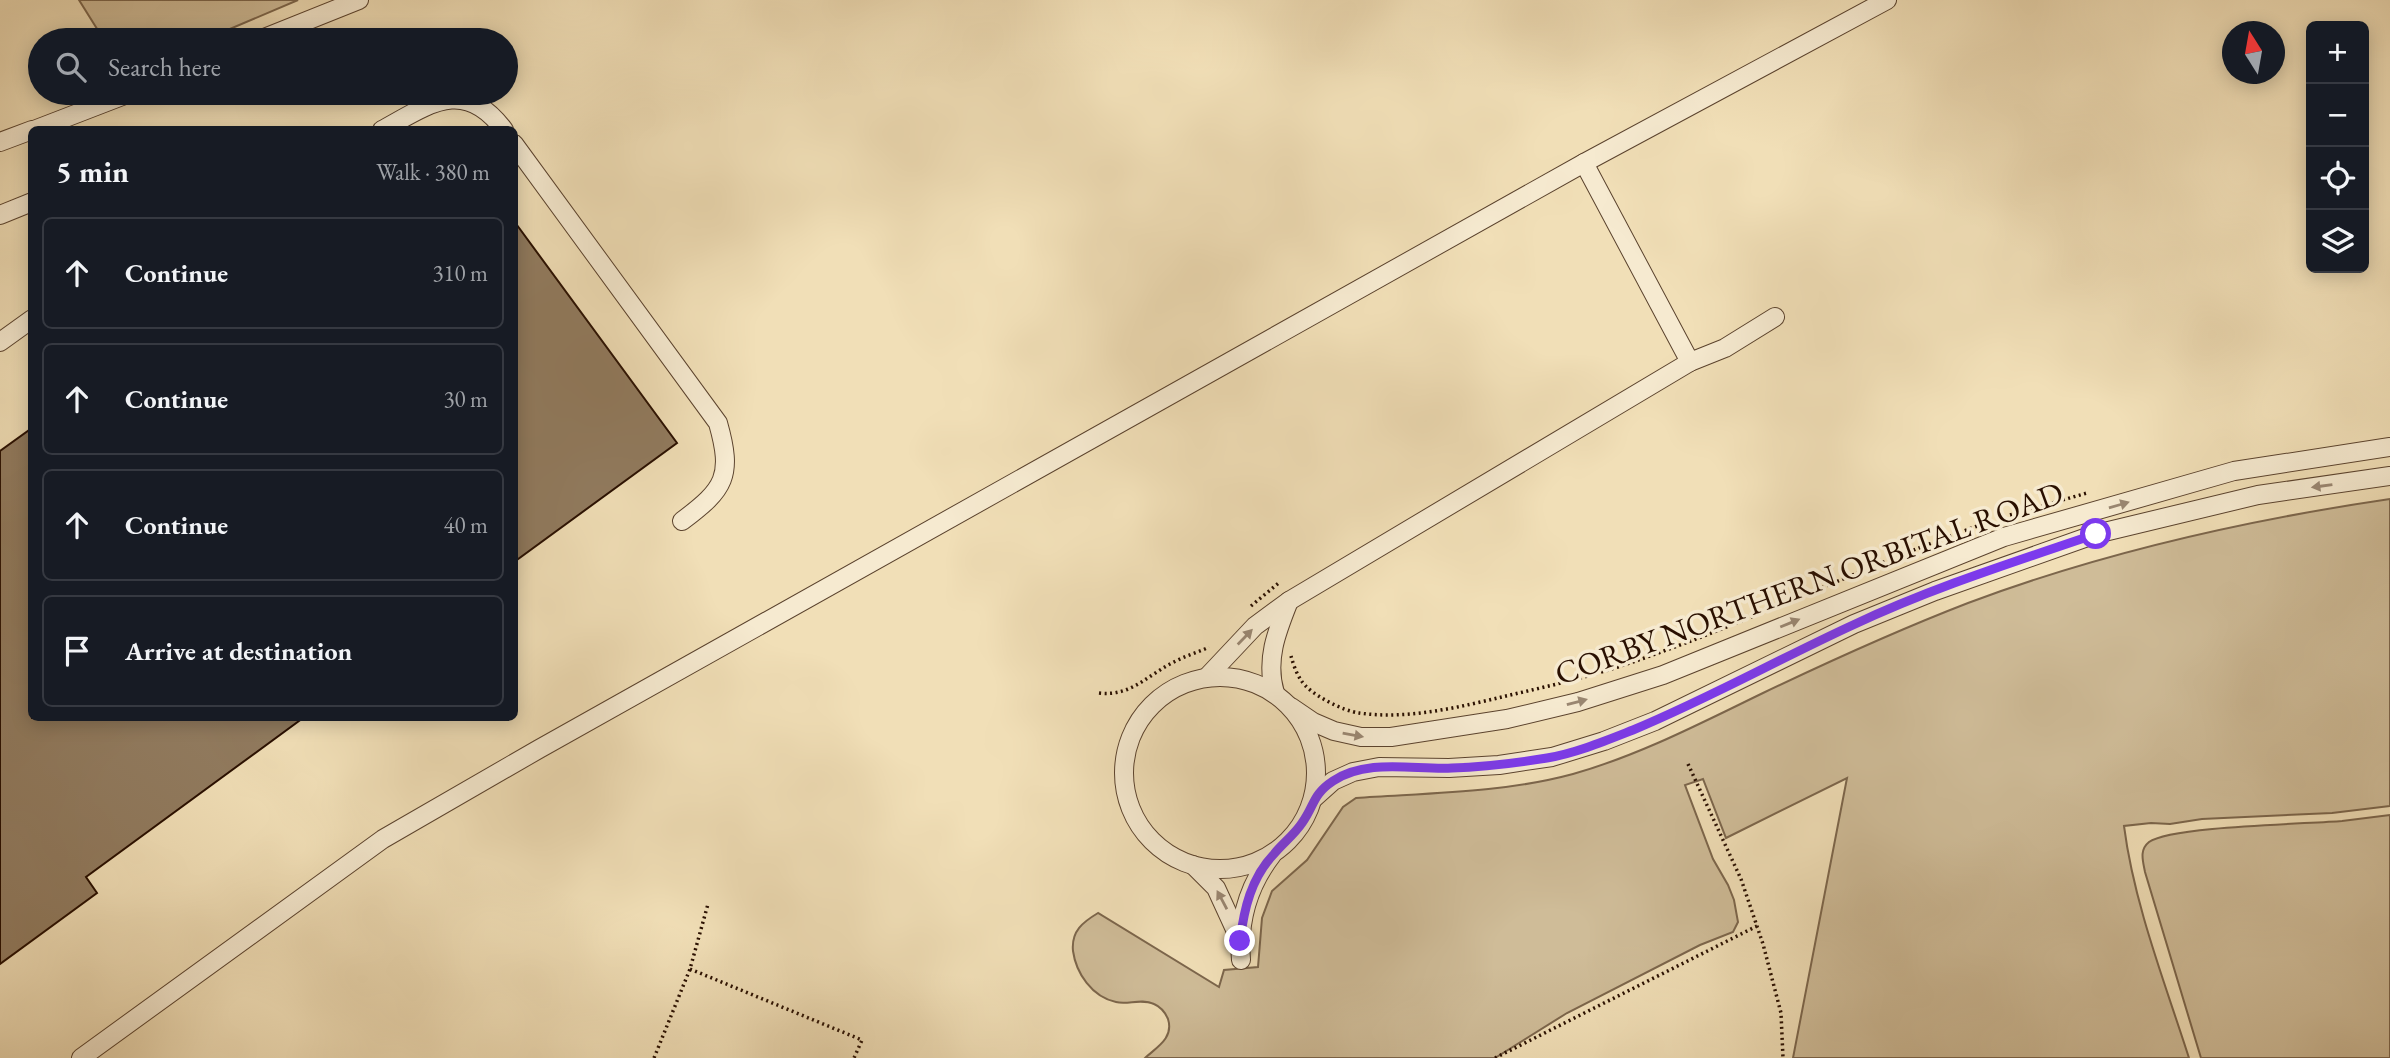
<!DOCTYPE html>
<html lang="en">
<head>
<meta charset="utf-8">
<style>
  body { margin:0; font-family:"EB Garamond",serif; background:#242831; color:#f1f3f6 }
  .controls { position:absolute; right:21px; top:21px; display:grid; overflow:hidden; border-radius:10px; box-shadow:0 4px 18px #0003 }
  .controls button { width:63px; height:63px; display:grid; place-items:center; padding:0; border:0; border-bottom:2px solid #363941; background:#171b24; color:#f1f3f6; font:35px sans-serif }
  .compass { position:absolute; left:2222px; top:21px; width:63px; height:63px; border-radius:50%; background:#171b24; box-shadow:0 4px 18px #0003; rotate:349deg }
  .stop { position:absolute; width:21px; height:21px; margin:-16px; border:5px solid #7c3aed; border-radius:50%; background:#fff }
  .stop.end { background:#7c3aed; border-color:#fff; box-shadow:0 2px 7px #0008 }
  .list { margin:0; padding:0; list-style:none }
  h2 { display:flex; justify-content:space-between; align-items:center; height:91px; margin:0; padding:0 28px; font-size:30px }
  h2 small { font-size:23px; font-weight:400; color:#9ea1a6 }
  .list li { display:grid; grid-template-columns:46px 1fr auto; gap:21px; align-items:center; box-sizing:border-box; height:112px; margin:0 14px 14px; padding:0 14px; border:2px solid #363941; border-radius:10px }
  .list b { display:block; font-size:26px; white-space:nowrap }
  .list em { font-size:23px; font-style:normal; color:#9ea1a6 }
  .icon { flex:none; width:38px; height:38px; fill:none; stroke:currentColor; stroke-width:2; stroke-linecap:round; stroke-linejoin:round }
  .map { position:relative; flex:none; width:2390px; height:1058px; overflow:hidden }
  .search { position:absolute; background:#171b24; box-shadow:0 4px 18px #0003; left:28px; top:28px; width:490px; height:77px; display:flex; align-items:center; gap:18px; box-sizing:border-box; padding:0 24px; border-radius:38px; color:#9ea1a6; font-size:26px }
  .panel { position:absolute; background:#171b24; box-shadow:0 4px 18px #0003; left:28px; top:126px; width:490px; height:595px; border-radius:10px }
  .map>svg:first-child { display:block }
</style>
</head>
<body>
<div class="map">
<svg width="2390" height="1058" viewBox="0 0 2390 1058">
  <rect width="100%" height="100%" fill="#f1dfb7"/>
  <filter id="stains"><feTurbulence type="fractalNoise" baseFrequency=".00286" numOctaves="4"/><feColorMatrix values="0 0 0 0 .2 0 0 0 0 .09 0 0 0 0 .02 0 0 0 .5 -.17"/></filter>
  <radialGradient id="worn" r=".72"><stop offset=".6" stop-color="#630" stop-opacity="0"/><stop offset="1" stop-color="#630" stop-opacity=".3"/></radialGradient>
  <!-- green -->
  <g fill="#cfbc98" stroke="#7c664c" stroke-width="2">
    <path d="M79 0H298L204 40H104Z"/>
    <path d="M2390 499V806L2332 813 2202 819 2170 824 2151 823 2124 826C2134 904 2165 983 2189 1058H1793L1847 778 1726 838 1703 779 1685 785 1713 859 1728 885 1734 900 1738 922 1733 932 1700 945 1567 1013 1495 1058H1145C1157 1047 1174 1038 1168 1019 1165 1012 1161 1007 1154 1004 1141 998 1128 1005 1116 1002 1092 997 1076 973 1073 951 1071 931 1083 922 1098 913L1219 987 1224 970 1258 967 1262 918 1272 891 1307 860 1343 807 1356 798C1428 793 1503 793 1573 774 1640 755 1701 723 1763 693 1830 661 1898 630 1968 603 2104 552 2247 520 2390 499Z"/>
    <path d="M2390 815V1058H2201L2145 872C2143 861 2139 850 2149 842 2170 826 2307 824 2342 821 2358 819 2374 817 2390 815Z"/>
  </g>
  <!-- building -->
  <g fill="#917b5f" stroke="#290f00" stroke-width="2">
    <path d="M514 221 677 443 514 562Z"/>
    <path d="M32 428V718H303L86 877 97 893 0 964V451Z"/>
  </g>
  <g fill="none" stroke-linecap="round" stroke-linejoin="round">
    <!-- minor casing -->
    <g stroke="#5b432e" stroke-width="20">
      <g id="minor">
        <path d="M259 40 359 0"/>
        <path d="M34 130 130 93"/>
        <path d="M382 130C428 105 464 76 504 130"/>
        <path d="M0 142 32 130"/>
        <path d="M514 144 718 423C733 476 725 489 682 521"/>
        <path d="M1584 163 1690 362"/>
        <path d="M0 215 32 202"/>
        <path d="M0 342 32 319"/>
        <path d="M1207 677 1255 626 1289 601 1690 362 1725 348 1775 317"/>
        <circle cx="1220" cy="773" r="96"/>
        <path d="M1275 693C1265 660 1277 631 1289 601"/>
        <path d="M1291 707 1313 722 1334 731 1361 737H1391L1507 719 1578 702 1663 675 2004 537 2234 471 2390 447"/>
        <path d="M1314 798 1333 781 1353 772 1379 767 1449 768 1499 765 1552 757 1604 741 1655 721 1854 624 1935 591 2096 534 2258 495 2390 476"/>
        <path d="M1193 865 1216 888 1239 938"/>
        <path d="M1241 960C1238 921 1248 886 1272 855"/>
        <path d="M81 1058 383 839 539 749 1584 163 1887 0"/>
      </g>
    </g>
    <!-- path -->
    <g stroke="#290f00" stroke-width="3.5" stroke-dasharray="2 3.5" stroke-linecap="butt">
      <path d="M2010 515 2087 493"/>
      <path d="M1251 606 1280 582"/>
      <path d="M1291 656C1293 663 1296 673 1301 680 1309 694 1343 711 1359 713 1407 720 1460 707 1506 696 1545 687 1585 678 1624 665 1746 624 1862 567 1983 524"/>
      <path d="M1099 693C1132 697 1149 673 1178 660 1188 655 1199 652 1209 647"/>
      <path d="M1688 764 1741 879 1763 944 1781 1013 1783 1058"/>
      <path d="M690 969 862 1040 854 1058"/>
      <path d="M654 1058 690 969 708 904"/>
      <path d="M1495 1058 1757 926"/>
    </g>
    <!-- minor -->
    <use href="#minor" stroke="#f6ead0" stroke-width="18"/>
  </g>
  <!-- one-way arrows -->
  <defs><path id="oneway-solid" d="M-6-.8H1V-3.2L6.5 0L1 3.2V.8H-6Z" transform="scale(1.75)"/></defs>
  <g fill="#9a8772">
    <use href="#oneway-solid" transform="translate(2322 486) rotate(172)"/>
    <use href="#oneway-solid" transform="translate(2119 505) rotate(-16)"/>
    <use href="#oneway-solid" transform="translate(1790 623) rotate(-22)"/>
    <use href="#oneway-solid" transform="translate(1245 637) rotate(-46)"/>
    <use href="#oneway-solid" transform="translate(1577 702) rotate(-15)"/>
    <use href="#oneway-solid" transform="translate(1353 735) rotate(10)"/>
    <use href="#oneway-solid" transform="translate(1222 900) rotate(-118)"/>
  </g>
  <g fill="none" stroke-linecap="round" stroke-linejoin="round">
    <!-- route -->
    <path stroke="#7c3aed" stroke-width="9" d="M1240 941C1244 909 1251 878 1274 854 1283 843 1294 835 1302 823 1315 805 1312 795 1333 781 1367 758 1414 770 1452 768 1484 767 1516 763 1547 758 1576 753 1605 741 1633 730 1708 699 1779 659 1853 625 1931 588 2014 562 2096 534"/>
  </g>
  <g text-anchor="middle" stroke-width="7" stroke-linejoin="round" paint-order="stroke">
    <!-- street labels -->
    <g font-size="32" fill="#290f00" stroke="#f6ead0">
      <text transform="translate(1809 583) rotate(-20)" y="11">CORBY NORTHERN ORBITAL ROAD</text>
    </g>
  </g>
  <rect width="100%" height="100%" filter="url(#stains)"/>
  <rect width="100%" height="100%" fill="url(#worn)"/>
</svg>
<div class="controls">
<button>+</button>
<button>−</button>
<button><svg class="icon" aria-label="locate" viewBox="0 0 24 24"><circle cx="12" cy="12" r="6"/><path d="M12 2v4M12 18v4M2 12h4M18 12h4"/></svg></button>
<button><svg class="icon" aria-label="layers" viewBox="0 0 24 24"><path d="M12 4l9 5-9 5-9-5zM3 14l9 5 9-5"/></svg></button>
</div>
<svg class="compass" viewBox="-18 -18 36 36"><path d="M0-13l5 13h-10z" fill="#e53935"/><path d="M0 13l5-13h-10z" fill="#9ea1a6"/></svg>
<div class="stop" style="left:2096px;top:534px"></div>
<div class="stop end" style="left:1240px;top:941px"></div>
<div class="search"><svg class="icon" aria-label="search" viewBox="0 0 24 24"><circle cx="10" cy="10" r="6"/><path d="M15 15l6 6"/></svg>Search here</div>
<section class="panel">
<h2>5 min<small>Walk · 380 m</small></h2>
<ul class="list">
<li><svg class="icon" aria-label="ahead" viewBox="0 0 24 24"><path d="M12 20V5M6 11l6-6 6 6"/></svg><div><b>Continue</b></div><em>310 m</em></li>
<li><svg class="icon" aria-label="ahead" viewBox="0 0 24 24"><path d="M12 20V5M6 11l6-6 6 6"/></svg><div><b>Continue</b></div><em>30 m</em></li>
<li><svg class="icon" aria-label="ahead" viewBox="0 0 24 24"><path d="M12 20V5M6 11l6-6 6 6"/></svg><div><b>Continue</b></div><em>40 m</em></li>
<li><svg class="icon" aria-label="arrive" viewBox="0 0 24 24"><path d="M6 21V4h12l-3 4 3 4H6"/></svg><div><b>Arrive at destination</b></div></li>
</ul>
</section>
</div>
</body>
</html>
